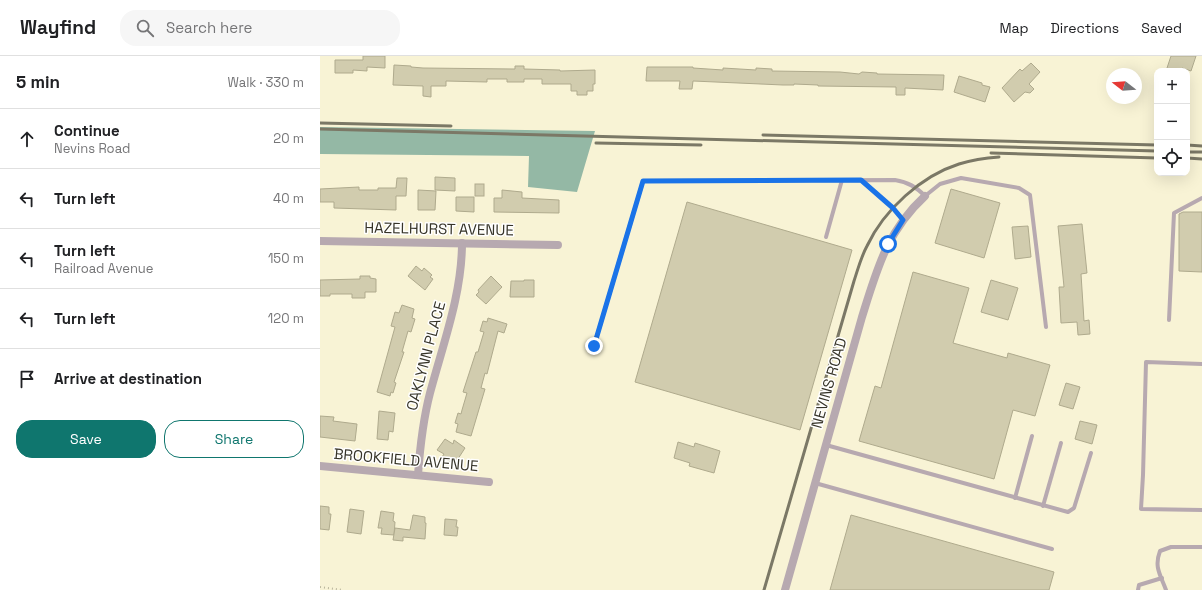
<!DOCTYPE html>
<html lang="en">
<head>
<meta charset="utf-8">
<style>
  body { margin:0; font-family:"Space Grotesk",sans-serif; background:#f6f6f6; color:#202124 }
  .controls { position:absolute; right:12px; top:12px; display:grid; overflow:hidden; border-radius:8px; box-shadow:0 4px 16px #0002 }
  .controls button { width:36px; height:36px; display:grid; place-items:center; padding:0; border:0; border-bottom:1px solid #e0e0e0; background:#fff; color:#202124; font:20px sans-serif }
  .compass { position:absolute; left:786px; top:12px; width:36px; height:36px; border-radius:50%; background:#fff; box-shadow:0 4px 16px #0002; rotate:287deg }
  .stop { position:absolute; width:12px; height:12px; margin:-9px; border:3px solid #1a73e8; border-radius:50%; background:#fff }
  .stop.end { background:#1a73e8; border-color:#fff; box-shadow:0 1px 4px #0008 }
  .list { margin:0; padding:0; list-style:none }
  h2 { display:flex; justify-content:space-between; align-items:center; height:52px; margin:0; padding:0 16px; font-size:17px }
  h2 small { font-size:13px; font-weight:400; color:#757577 }
  .list li { display:grid; grid-template-columns:26px 1fr auto; gap:12px; align-items:center; box-sizing:border-box; height:60px; padding:0 16px; border-top:1px solid #e0e0e0 }
  .list b { display:block; font-size:15px; white-space:nowrap }
  .list p { margin:0; font-size:13px; white-space:nowrap; color:#757577 }
  .list em { font-size:13px; font-style:normal; color:#757577 }
  .actions { display:flex; gap:8px; padding:12px 16px }
  .actions a { flex:1; padding:9px 0; border:1px solid #0f766e; border-radius:16px; text-align:center; font-size:14px; color:#0f766e }
  .actions .main { background:#0f766e; color:#fff }
  .icon { flex:none; width:22px; height:22px; fill:none; stroke:currentColor; stroke-width:2; stroke-linecap:round; stroke-linejoin:round }
  .map { position:relative; flex:none; width:882px; height:534px; overflow:hidden }
  header { display:flex; align-items:center; gap:24px; box-sizing:border-box; height:56px; padding:0 20px; background:#fff; border-bottom:1px solid #e0e0e0 }
  header strong { font-size:19px }
  nav { display:flex; gap:22px; margin-inline-start:auto; font-size:14px }
  .search { width:280px; height:36px; background:#f6f6f6; display:flex; align-items:center; gap:10px; box-sizing:border-box; padding:0 14px; border-radius:16px; color:#757577; font-size:15px }
  main { display:flex }
  aside { flex:1; background:#fff }
  .map>svg:first-child { display:block }
</style>
</head>
<body>
<header>
<strong>Wayfind</strong>
<div class="search"><svg class="icon" aria-label="search" viewBox="0 0 24 24"><circle cx="10" cy="10" r="6"/><path d="M15 15l6 6"/></svg>Search here</div>
<nav><a>Map</a><a>Directions</a><a>Saved</a></nav>
</header>
<main>
<aside>
<h2>5 min<small>Walk · 330 m</small></h2>
<ul class="list">
<li><svg class="icon" aria-label="ahead" viewBox="0 0 24 24"><path d="M12 20V5M6 11l6-6 6 6"/></svg><div><b>Continue</b><p>Nevins Road</p></div><em>20 m</em></li>
<li><svg class="icon" aria-label="left" viewBox="0 0 24 24"><path d="M17 20v-9H6M10 6l-5 5 5 5"/></svg><div><b>Turn left</b></div><em>40 m</em></li>
<li><svg class="icon" aria-label="left" viewBox="0 0 24 24"><path d="M17 20v-9H6M10 6l-5 5 5 5"/></svg><div><b>Turn left</b><p>Railroad Avenue</p></div><em>150 m</em></li>
<li><svg class="icon" aria-label="left" viewBox="0 0 24 24"><path d="M17 20v-9H6M10 6l-5 5 5 5"/></svg><div><b>Turn left</b></div><em>120 m</em></li>
<li><svg class="icon" aria-label="arrive" viewBox="0 0 24 24"><path d="M6 21V4h12l-3 4 3 4H6"/></svg><div><b>Arrive at destination</b></div></li>
</ul>
<div class="actions"><a class="main">Save</a><a>Share</a></div>
</aside>
<div class="map">
<svg width="882" height="534" viewBox="0 0 882 534">
  <rect width="100%" height="100%" fill="#f8f3d5"/>
  <!-- forest -->
  <path fill="#94b8a5" d="M0 71 275 75 257 136 208 131 209 100 0 98Z"/>
  <!-- building -->
  <g fill="#d1ccae" stroke="#afaa8d">
    <path d="M43 0H65V12L47 11V15L33 14V17H15V4H43Z"/>
    <path d="M851 0H876L871 15 862 12 861 15H846Z"/>
    <path d="M711 7 720 16 709 28 714 33 710 37 705 36 694 46 682 32 700 13 702 15Z"/>
    <path d="M74 9 91 10V11L103 12 195 13V10H204V13L240 14V15L275 14V28H273V35H267V39H257V35H251V28H222V23H204V26H187V23H167V26L126 25V30H111V41L103 40V30L73 29Z"/>
    <path d="M327 11H373V12L403 14V12L436 14V12L452 13V15L520 16 539 18 542 16 557 17V18L624 19 623 34 585 32V39H576V31L498 30V29L474 28V29H463L373 25 372 33H359L360 25H326Z"/>
    <path d="M639 20 662 27V29L670 31 665 46 634 36Z"/>
    <path d="M115 121 135 122V135L115 134Z"/>
    <path d="M77 122H87L86 140H76V154L14 152V146H0V133L39 131V134H58V132H76Z"/>
    <rect x="155" y="128" width="9" height="12"/>
    <path d="M631 133 680 147 664 202 615 187Z"/>
    <path d="M98 134 116 135 115 154H98Z"/>
    <path d="M182 134 202 136V142L239 144V157L174 156V142H182Z"/>
    <path d="M136 141H154V156L136 155Z"/>
    <path d="M367 146 532 194 480 374 315 326Z"/>
    <path d="M863 156H882V216L859 215V158Z"/>
    <path d="M762 168 767 217 761 218 764 265 769 264 770 278 758 279 757 266 741 267 739 231H744L738 170Z"/>
    <path d="M708 170 711 201 695 203 692 171Z"/>
    <path d="M96 210 102 215 104 212 112 219 110 221 113 223 105 234 88 220Z"/>
    <path d="M593 216 649 232 633 287 687 302 688 297 730 309 715 360 693 354 674 423 539 385 555 330 561 332Z"/>
    <path d="M40 220H50V222L56 223V236H45V242H32V238H10V240H0V224L40 223Z"/>
    <path d="M171 220 182 231 166 248 156 239 159 236 158 234Z"/>
    <path d="M204 224H214V241H190L191 225H204Z"/>
    <path d="M671 224 698 232 688 264 661 256Z"/>
    <path d="M82 249 94 253 92 262 95 263 91 276 88 275 82 296H84L74 326 76 327 73 337 71 336 70 340 57 336 75 271 71 270 75 256 79 257Z"/>
    <path d="M168 262 187 268 184 277 178 275 167 318 165 317 161 332 165 333 151 380 136 376 138 368 135 367 138 357 141 358 142 354 147 337 143 336 156 296H158L164 276 160 275 163 265 167 266Z"/>
    <path d="M746 327 760 331 753 353 739 349Z"/>
    <path d="M59 355 75 357 73 376 69 375 68 384 57 383Z"/>
    <path d="M0 360 14 361 13 365 37 368 35 385 0 381Z"/>
    <path d="M760 365 777 369 772 388 755 383Z"/>
    <path d="M125 383 133 388 134 384 145 392 136 406 133 404 131 406 122 401 124 398 117 394Z"/>
    <path d="M358 386 374 391 375 387 400 395 394 417 369 410 370 407 354 402Z"/>
    <path d="M0 450 9 451V458H11L9 474 0 473Z"/>
    <path d="M30 453 44 455 41 478 27 476Z"/>
    <path d="M61 455 74 457 73 465 75 466 74 479 61 478 62 472H58Z"/>
    <path d="M93 459 105 461V467H106L105 483 83 481V485L73 484 75 472 90 474Z"/>
    <path d="M531 459 734 516 729 534H510Z"/>
    <path d="M125 463 137 464 136 471H138L137 480 124 479Z"/>
  </g>
  <g fill="none" stroke-linecap="round" stroke-linejoin="round">
    <!-- path -->
    <path stroke="#bab69d" stroke-width="2" stroke-dasharray="1 3" stroke-linecap="butt" d="M0 531 23 534"/>
    <!-- lane -->
    <g stroke="#b7a9b0" stroke-width="4">
      <path d="M541 124 573 152 583 164"/>
      <path d="M506 181 522 124"/>
      <path d="M849 264 854 157 882 142"/>
      <path d="M274 290 323 125 575 124C588 126 596 131 605 140L620 128 641 122 699 132 710 139 726 271"/>
      <path d="M882 308 826 306 823 419 821 453 882 454"/>
      <path d="M506 389 748 456 754 452 771 397"/>
      <path d="M495 427 732 493"/>
      <path d="M695 442 712 380"/>
      <path d="M723 450 741 387"/>
      <path d="M818 534 819 529 842 522"/>
      <path d="M846 534C840 518 834 511 840 495L851 491H882"/>
    </g>
    <!-- street -->
    <g stroke="#b7a9b0" stroke-width="8">
      <path d="M0 185 238 189"/>
      <path d="M0 410 169 426"/>
      <path d="M98 419C100 391 103 364 110 337 123 288 142 238 142 187"/>
      <path d="M465 534 542 261C557 213 567 175 605 140"/>
    </g>
    <!-- rail -->
    <g stroke="#7b7866" stroke-width="3">
      <path d="M0 67 131 70"/>
      <path d="M0 73 837 95"/>
      <path d="M443 79 837 89"/>
      <path d="M276 87 381 89"/>
      <path d="M867 89 882 90"/>
      <path d="M867 96H882"/>
      <path d="M671 97 837 102"/>
      <path d="M867 102 882 103"/>
      <path d="M444 534 534 225C538 213 541 201 547 190 564 154 601 120 639 108 652 104 665 102 679 101"/>
    </g>
  </g>
  <g fill="none" stroke-linecap="round" stroke-linejoin="round">
    <!-- route -->
    <path stroke="#1a73e8" stroke-width="5" d="M274 290 323 125 541 124 573 152 583 164 568 188"/>
  </g>
  <g text-anchor="middle" stroke-width="3" stroke-linejoin="round" paint-order="stroke">
    <!-- street labels -->
    <g font-size="15" fill="#363428" stroke="#fff">
      <text transform="translate(119 173) rotate(1)" y="5">HAZELHURST AVENUE</text>
      <text transform="translate(106 300) rotate(-75)" y="5">OAKLYNN PLACE</text>
      <text transform="translate(509 327) rotate(-74)" y="5">NEVINS ROAD</text>
      <text transform="translate(86 404) rotate(5)" y="5">BROOKFIELD AVENUE</text>
    </g>
  </g>
</svg>
<div class="controls">
<button>+</button>
<button>−</button>
<button><svg class="icon" aria-label="locate" viewBox="0 0 24 24"><circle cx="12" cy="12" r="6"/><path d="M12 2v4M12 18v4M2 12h4M18 12h4"/></svg></button>
</div>
<svg class="compass" viewBox="-18 -18 36 36"><path d="M0-13l5 13h-10z" fill="#e53935"/><path d="M0 13l5-13h-10z" fill="#757577"/></svg>
<div class="stop" style="left:568px;top:188px"></div>
<div class="stop end" style="left:274px;top:290px"></div>
</div>
</main>
</body>
</html>
